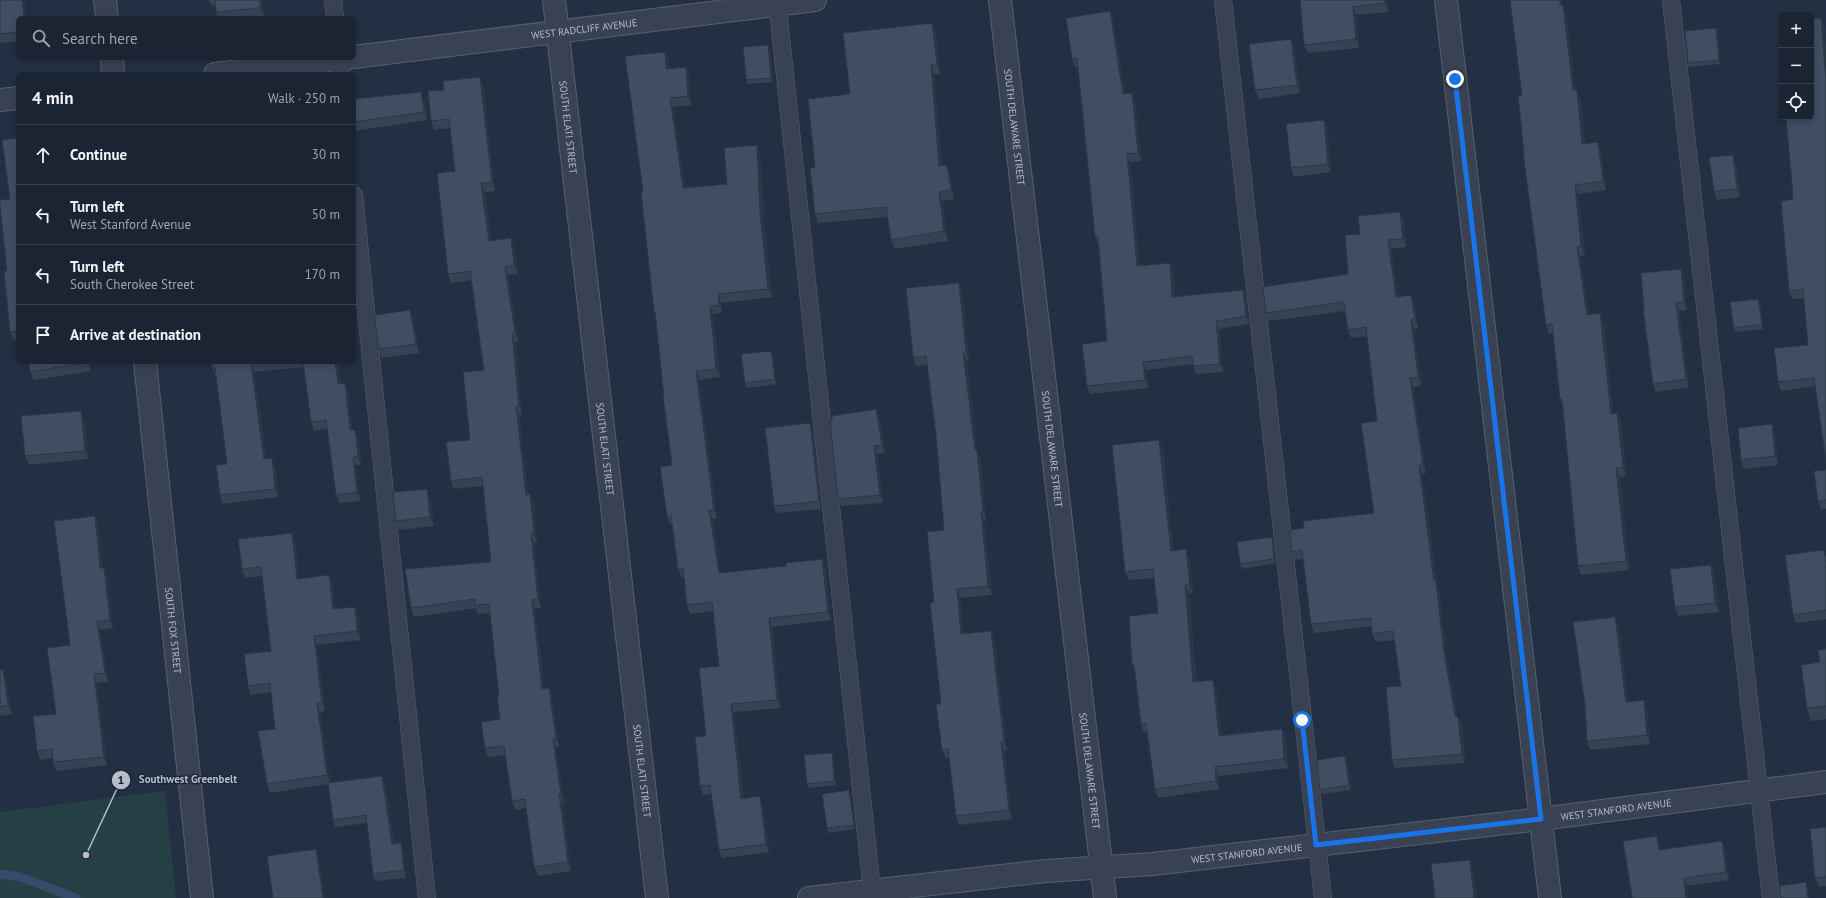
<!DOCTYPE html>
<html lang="en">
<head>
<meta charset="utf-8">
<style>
  body { margin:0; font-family:"PT Sans",sans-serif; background:#232c3a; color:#f1f3f6 }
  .controls { position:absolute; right:12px; top:12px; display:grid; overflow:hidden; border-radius:6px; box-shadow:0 2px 6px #0003 }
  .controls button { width:36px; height:36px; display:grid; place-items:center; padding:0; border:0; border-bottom:1px solid #38414d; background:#1a2432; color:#f1f3f6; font:20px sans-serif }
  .stop { position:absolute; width:12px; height:12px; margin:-9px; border:3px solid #1a73e8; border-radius:50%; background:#fff }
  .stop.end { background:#1a73e8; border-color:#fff; box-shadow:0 1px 4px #0008 }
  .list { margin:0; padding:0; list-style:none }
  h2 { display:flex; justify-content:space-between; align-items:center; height:52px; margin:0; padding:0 16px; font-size:17px }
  h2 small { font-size:13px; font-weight:400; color:#9fa4ac }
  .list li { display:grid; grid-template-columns:26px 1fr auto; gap:12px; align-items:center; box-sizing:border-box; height:60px; padding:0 16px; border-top:1px solid #38414d }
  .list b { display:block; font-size:15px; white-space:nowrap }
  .list p { margin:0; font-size:13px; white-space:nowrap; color:#9fa4ac }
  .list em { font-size:13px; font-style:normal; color:#9fa4ac }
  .icon { flex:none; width:22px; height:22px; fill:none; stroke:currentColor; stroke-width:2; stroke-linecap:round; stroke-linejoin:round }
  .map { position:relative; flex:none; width:1826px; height:898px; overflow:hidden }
  .search { position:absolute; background:#1a2432; box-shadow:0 2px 6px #0003; left:16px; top:16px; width:340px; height:44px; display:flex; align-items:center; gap:10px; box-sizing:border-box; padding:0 14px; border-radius:6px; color:#9fa4ac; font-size:15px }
  .panel { position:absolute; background:#1a2432; box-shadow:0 2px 6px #0003; left:16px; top:72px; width:340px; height:292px; border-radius:6px }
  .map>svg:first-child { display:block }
</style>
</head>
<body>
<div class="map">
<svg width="1826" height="898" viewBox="0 0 1826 898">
  <rect width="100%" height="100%" fill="#233043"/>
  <!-- green -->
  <path fill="#254044" d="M165 791 176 898H0V812Z"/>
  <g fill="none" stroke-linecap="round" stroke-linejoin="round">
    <!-- stream -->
    <path stroke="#354b6c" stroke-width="9" d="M0 874 20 877 76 898"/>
    <!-- service casing -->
    <g stroke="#566070" stroke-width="18">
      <g id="service">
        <path d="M333 0 335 18"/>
        <path d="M777 0 872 891"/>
        <path d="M1223 0 1323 898"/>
        <path d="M1671 0 1771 898"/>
        <path d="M340 58 341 74"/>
        <path d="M354 195 427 898"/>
      </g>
    </g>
    <!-- minor casing -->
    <g stroke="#566070" stroke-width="24">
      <g id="minor">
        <path d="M105 0 107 18"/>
        <path id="s1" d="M554 0 657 898"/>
        <path id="s2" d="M1000 0 1105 898"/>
        <path d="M1446 0 1550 898"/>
        <path id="s3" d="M354 57 815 0"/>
        <path d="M112 58 113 74"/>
        <path d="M215 74 348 58"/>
        <path d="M0 100 18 98"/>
        <path id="s4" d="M145 362 202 898"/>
        <path id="s5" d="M809 898 1046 871 1153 864 1541 819 1826 782"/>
      </g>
    </g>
    <!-- service -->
    <use href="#service" stroke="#384253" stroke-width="17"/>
    <!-- minor -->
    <use href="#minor" stroke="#384253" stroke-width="22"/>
  </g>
  <!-- wall -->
  <g fill="#364355">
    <path d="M0 0 18 18V41L0 43Z"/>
    <path d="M209 0H262L264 17 256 18H218L216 12 215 5H211Z"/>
    <path d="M1300 0H1387L1388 12 1356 15 1359 48 1308 53 1304 45Z"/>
    <path d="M1563 5 1566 14 1575 90H1577L1580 99 1585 144 1601 151 1606 190 1578 194 1585 256H1580L1589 315 1604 323 1613 413H1617L1621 422 1626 476 1620 477 1629 570 1581 575 1578 566 1563 406 1560 399 1553 333 1549 334 1546 325 1524 153 1522 96Z"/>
    <path d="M1110 11 1113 20 1125 94 1135 102 1141 161 1130 162 1139 266 1173 272 1175 297 1243 290 1246 298 1249 324 1219 329 1223 372 1196 374 1193 364 1146 370 1148 388 1090 394 1087 386 1107 341 1098 244 1095 236 1078 67H1075L1072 59Z"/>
    <path d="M1821 18 1824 26 1826 50V461L1815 386 1781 391 1778 382 1808 345 1804 298 1792 299 1789 291 1793 199Z"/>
    <path d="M932 23 936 33 940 74H934L942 165H947L950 174 954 199 942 201 948 241 895 249 891 240 888 217 818 223 815 214V168L850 94Z"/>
    <path d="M1716 28 1718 32 1720 64 1689 67 1688 63Z"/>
    <path d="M1291 39 1294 47 1300 93 1259 99 1255 90Z"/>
    <path d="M770 50 773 82 748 84 746 80Z"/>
    <path d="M665 52 668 61 669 69 686 67 689 76 691 105 673 107 685 188 727 184 760 154 764 220 772 297 721 303 722 313 713 314 720 377 699 380 717 518 713 519 720 573 825 568 831 620 772 627 780 708 734 712 744 798 763 805 769 852 722 858 719 850 711 794 703 795 700 786 706 736 719 666 713 611 690 614 687 605 684 577H681L678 569 672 525H670L667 516 672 465 656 319 654 312Z"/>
    <path d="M480 77 483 85 495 191 485 192 491 240 514 246 518 274 508 275 518 342H515L522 415H519L528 494 533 503 537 542 534 543 541 608H535L544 689 549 688 552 697 559 747H556L564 803H562L571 871 538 876 534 867 526 808 516 810 512 801 506 755 488 757 485 748 500 719 499 696 490 613 478 614 476 608 414 617 411 608 491 562 483 486 454 489 451 481 470 440 484 370 471 280 451 283 448 274 455 171 450 128 434 130 431 121 444 90Z"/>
    <path d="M354 99 424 100 427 120 354 131Z"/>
    <path d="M1324 120 1327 129 1331 172 1294 177 1291 168Z"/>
    <path d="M18 138V340H14L10 332 7 271 10 199Z"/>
    <path d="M1736 164 1740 197 1717 200 1714 191Z"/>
    <path d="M1400 212 1404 221 1406 247 1391 249 1398 297 1411 295 1414 303 1418 328 1414 329 1421 386 1413 387 1426 473 1422 474 1437 582 1439 590 1446 653 1457 717H1458L1462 725 1465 763 1395 768 1392 760 1401 686 1395 640 1376 642 1372 634V626L1314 633 1311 624 1303 559 1295 560 1292 552 1304 528 1374 513 1377 421 1367 336 1351 338 1348 330 1345 311 1269 321 1266 313 1348 274 1360 234Z"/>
    <path d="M1681 269 1684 277 1687 310 1679 311 1689 387 1656 392 1653 384 1644 309Z"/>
    <path d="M959 283 962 292 969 361H967L977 450 980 458 986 520H984L992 595 960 598 963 634 991 631 994 639 1007 750 1004 751 1012 819 959 825 956 816 949 758H946L942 750 941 704 934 602 944 530 936 435 927 365 916 366 913 357Z"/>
    <path d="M1758 299 1760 303 1763 329 1735 332 1734 328Z"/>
    <path d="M413 318 419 353 382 358 379 349Z"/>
    <path d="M773 355 776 384 747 388 745 383Z"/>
    <path d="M29 362H89L91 371 34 380 30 372Z"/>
    <path d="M212 362H338L340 384 348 392 352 430 358 438 361 465H356L360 501 340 503 336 495 327 429 314 431 311 422 304 367 254 372 266 459 275 467 278 497 223 504 220 495 227 464 216 376H215L212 367Z"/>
    <path d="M876 409 879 417 885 453 877 454 883 503 841 506 838 499Z"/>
    <path d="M84 419 88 459 29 465 25 456Z"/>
    <path d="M810 423 813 430 821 509 776 513 774 506Z"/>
    <path d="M1775 433 1778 465 1744 469 1741 460Z"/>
    <path d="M1159 440 1163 449 1173 551 1189 558 1193 593 1189 594 1196 681 1216 688 1221 735 1282 729 1285 737 1288 768 1218 776 1219 789 1158 798 1155 789 1147 732 1144 733 1141 724 1135 672 1132 665 1158 613 1154 578 1129 580 1125 572Z"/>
    <path d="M1826 470V509H1821L1818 501Z"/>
    <path d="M430 497 434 526 399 530 396 521Z"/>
    <path d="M98 525 102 568 107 577 113 628 100 630 108 682 97 683 107 765 56 771 53 762V758L40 760 37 751 56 714 70 645Z"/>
    <path d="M1272 537 1273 541 1276 563 1242 569 1240 564Z"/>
    <path d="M295 542 299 579 329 575 332 584 335 609 355 607 358 615 360 640 317 645 325 711 320 712 330 783 382 776 385 783 394 843H401L403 850 406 878 375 881 373 874 367 823 335 827 333 820 328 784 270 793 267 784 275 729 271 692 251 695 248 686 271 651 262 576 245 578 242 569Z"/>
    <path d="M1826 555V619L1796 623 1793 615Z"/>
    <path d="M1711 565 1714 573 1719 612 1678 616 1675 607Z"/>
    <path d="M1615 617 1618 625 1628 701 1647 708 1650 744 1590 750 1587 741Z"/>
    <path d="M1826 649V719L1811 721 1807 708 1820 662Z"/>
    <path d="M0 670 6 679 12 714 0 716Z"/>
    <path d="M1345 756 1347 760 1351 790 1322 794 1320 790Z"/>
    <path d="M833 757 836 785 808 788 807 784Z"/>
    <path d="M851 795 855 829 828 833 827 828Z"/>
    <path d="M1826 827V886L1819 887 1815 878Z"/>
    <path d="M1722 841 1725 849 1729 880 1687 886 1688 898H1632V896L1660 844 1661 850Z"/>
  </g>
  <!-- shaded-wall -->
  <g fill="#2c3745">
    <path d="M22 0H25L26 18H24Z"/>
    <path d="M260 0H262L264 17 260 8Z"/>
    <path d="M1385 0H1387L1388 12 1385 3Z"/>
    <path d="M1560 0H1562L1564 14 1560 5Z"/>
    <path d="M1563 5 1566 14 1576 100 1573 90Z"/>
    <path d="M1353 7 1356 15 1359 48 1356 39Z"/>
    <path d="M1110 11 1113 20 1126 102 1123 94Z"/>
    <path d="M1821 18 1824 26 1826 50V79Z"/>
    <path d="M932 23 936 33 940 74 937 64Z"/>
    <path d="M1716 28 1718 32 1720 64 1719 60Z"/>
    <path d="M1291 39 1294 47 1300 93 1297 85Z"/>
    <path d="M768 45 770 50 773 82 771 78Z"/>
    <path d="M665 52 668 61 670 78 666 69Z"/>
    <path d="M931 65 934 74 943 175 939 166Z"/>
    <path d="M686 67 689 76 691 105 688 96Z"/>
    <path d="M480 77 483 85 495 191 492 182Z"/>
    <path d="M1577 90 1580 99 1586 154 1582 144Z"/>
    <path d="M421 92 424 100 427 120 424 112Z"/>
    <path d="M1132 93 1135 102 1141 161 1138 153Z"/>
    <path d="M670 98 673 107 686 197 683 188Z"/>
    <path d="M1324 120 1327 129 1331 172 1328 164Z"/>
    <path d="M1598 142 1601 151 1606 190 1603 181Z"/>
    <path d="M757 145 760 154 764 220 772 297 768 289 760 211Z"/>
    <path d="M1127 154 1130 162 1140 275 1137 266Z"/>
    <path d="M1733 155 1736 164 1740 197 1737 189Z"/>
    <path d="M947 165 950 174 954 199 951 190Z"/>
    <path d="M481 183 485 192 492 249 489 241Z"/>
    <path d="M1575 185 1578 194 1585 256 1581 246Z"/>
    <path d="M939 192 942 201 948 241 944 231Z"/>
    <path d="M1400 212 1404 221 1406 247 1403 239Z"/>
    <path d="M511 238 514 246 518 274 514 265Z"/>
    <path d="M1388 240 1391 249 1399 306 1396 297Z"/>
    <path d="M1577 247 1580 256 1590 324 1587 315Z"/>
    <path d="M1170 263 1173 272 1175 305 1172 297Z"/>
    <path d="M505 267 508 275 518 342 515 333Z"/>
    <path d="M1681 269 1684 277 1687 310 1684 302Z"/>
    <path d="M959 283 962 292 969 361 966 352Z"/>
    <path d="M1243 290 1246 298 1249 324 1246 316Z"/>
    <path d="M718 294 721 303 722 313 719 305Z"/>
    <path d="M1411 295 1414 303 1418 328 1415 319Z"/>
    <path d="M1758 299 1760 303 1763 329 1762 324Z"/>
    <path d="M1676 303 1679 311 1689 387 1686 379Z"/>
    <path d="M710 306 713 314 720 377 716 369Z"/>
    <path d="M410 310 413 318 419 353 416 344Z"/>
    <path d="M1600 313 1604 323 1614 423 1611 414Z"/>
    <path d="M1411 320 1414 329 1421 386 1418 377Z"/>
    <path d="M1216 321 1219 329 1223 372 1220 364Z"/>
    <path d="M512 334 515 342 522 415 519 406Z"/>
    <path d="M771 351 773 355 776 384 775 379Z"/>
    <path d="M963 353 967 361 978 459 975 450Z"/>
    <path d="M87 362H89L91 371Z"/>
    <path d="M335 362H338L341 393 338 384Z"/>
    <path d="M1143 362 1146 370 1148 388 1145 380Z"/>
    <path d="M251 364 254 372 267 468 264 459Z"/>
    <path d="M696 371 699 380 717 518 714 510Z"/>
    <path d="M1410 378 1413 387 1426 473 1423 465Z"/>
    <path d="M345 383 348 392 353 439 350 430Z"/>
    <path d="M516 406 519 415 529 503 526 495Z"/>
    <path d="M876 409 879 417 885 453 882 445Z"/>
    <path d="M81 411 84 419 88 459 85 451Z"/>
    <path d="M1617 413 1621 422 1626 476 1623 467Z"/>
    <path d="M810 423 813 430 821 509 819 501Z"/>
    <path d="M1772 424 1775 433 1778 465 1775 456Z"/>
    <path d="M355 430 358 438 361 465 358 456Z"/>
    <path d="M1159 440 1163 449 1174 559 1171 551Z"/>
    <path d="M874 446 877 454 883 503 880 495Z"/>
    <path d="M977 450 980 458 986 520 983 511Z"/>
    <path d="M353 457 356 465 360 501 357 492Z"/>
    <path d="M272 458 275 467 278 497 275 489Z"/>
    <path d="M1419 465 1422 474 1437 582 1439 590 1446 653 1458 726 1455 717 1443 645Z"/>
    <path d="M1616 468 1620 477 1629 570 1626 561Z"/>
    <path d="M427 489 430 497 434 526 430 517Z"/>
    <path d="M530 494 533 503 537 542 534 534Z"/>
    <path d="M709 510 713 519 722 582 719 573Z"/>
    <path d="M981 511 984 520 992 595 988 586Z"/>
    <path d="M95 516 98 525 103 577 100 568Z"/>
    <path d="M292 533 295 542 300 587 297 579Z"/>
    <path d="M531 534 534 543 541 608 538 599Z"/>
    <path d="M1272 537 1273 541 1276 563 1274 559Z"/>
    <path d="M1186 549 1189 558 1193 593 1190 585Z"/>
    <path d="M822 559 825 568 831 620 828 612Z"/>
    <path d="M1711 565 1714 573 1719 612 1715 603Z"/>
    <path d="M104 568 107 577 113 628 110 620Z"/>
    <path d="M329 575 332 584 336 618 333 609Z"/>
    <path d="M1185 585 1189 594 1196 690 1193 682Z"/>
    <path d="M957 589 960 598 964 643 961 634Z"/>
    <path d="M532 600 535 608 545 698 542 689Z"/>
    <path d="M355 607 358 615 360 640 357 631Z"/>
    <path d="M1615 617 1618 625 1629 710 1626 702Z"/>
    <path d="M769 618 772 627 780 708 777 700Z"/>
    <path d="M97 621 100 630 108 682 105 673Z"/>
    <path d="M991 631 994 639 1007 750 1004 742Z"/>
    <path d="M314 636 317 645 325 711 322 702Z"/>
    <path d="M3 670 6 679 12 714 8 705Z"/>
    <path d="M94 674 97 683 107 765 104 757Z"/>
    <path d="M1213 680 1216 688 1222 744 1219 736Z"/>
    <path d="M549 688 552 697 559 747 556 738Z"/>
    <path d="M1644 700 1647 708 1650 744 1647 735Z"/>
    <path d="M317 703 320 712 330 784 327 775Z"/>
    <path d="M731 704 734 712 745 807 741 799Z"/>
    <path d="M1458 717 1462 725 1465 763 1462 754Z"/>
    <path d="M1282 729 1285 737 1288 768 1284 759Z"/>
    <path d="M553 739 556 747 564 803 561 794Z"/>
    <path d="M1001 742 1004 751 1012 819 1009 810Z"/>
    <path d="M832 753 833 757 836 785 834 781Z"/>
    <path d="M1345 756 1347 760 1351 790 1349 785Z"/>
    <path d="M1215 767 1218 776 1219 789 1216 781Z"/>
    <path d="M382 776 385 783 395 851 392 844Z"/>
    <path d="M849 790 851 795 855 829 854 825Z"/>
    <path d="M559 794 562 803 571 871 568 862Z"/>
    <path d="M760 796 763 805 769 852 766 844Z"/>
    <path d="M1657 836 1660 844 1662 858 1659 850Z"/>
    <path d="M1722 841 1725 849 1729 880 1726 872Z"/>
    <path d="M401 843 403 850 406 878 404 870Z"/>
    <path d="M316 849 319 858 325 898H323Z"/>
    <path d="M1470 860 1473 869 1477 898H1474Z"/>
    <path d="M1684 878 1687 886 1688 898H1686Z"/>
    <path d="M1806 882 1808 886 1809 898H1808Z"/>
  </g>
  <!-- building -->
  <g fill="#3f4e63" stroke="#2c3745">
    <path d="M0 0H22L24 18H18V32L0 34Z"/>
    <path d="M215 0H260V8L216 12Z"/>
    <path d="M1300 0H1385V3L1353 7 1356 39 1304 45Z"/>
    <path d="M1510 0H1560V5H1563L1573 90H1577L1582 144 1598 142 1603 181 1575 185 1581 246 1577 247 1587 315 1600 313 1611 414 1617 413 1623 467 1616 468 1626 561 1578 566 1562 399H1560L1552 324 1546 325 1523 153H1524L1518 96H1522Z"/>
    <path d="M1110 11 1123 94 1132 93 1138 153 1127 154 1137 266 1170 263 1172 297 1243 290 1246 316 1216 321 1220 364 1193 366 1192 356 1143 362 1145 380 1087 386 1082 344 1107 341 1098 236H1095L1077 58 1072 59 1066 18Z"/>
    <path d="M1821 18 1826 79V461L1814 378 1778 382 1774 348 1808 345 1803 289 1789 291 1781 201 1793 199 1792 185 1786 117H1811V19Z"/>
    <path d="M1777 22H1781V68Z"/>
    <path d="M932 23 937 64 931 65 939 166 947 165 951 190 939 192 944 231 891 240 886 207 815 214 810 168H815L808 99 850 94 843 33Z"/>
    <path d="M1716 28 1719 60 1688 63 1685 31Z"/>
    <path d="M1291 39 1297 85 1255 90 1249 44Z"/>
    <path d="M768 45 771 78 746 80 743 47Z"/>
    <path d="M665 52 666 69 686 67 688 96 670 98 683 188 727 184 724 148 757 145 760 211 768 289 718 294 719 305 710 306 716 369 696 371 714 510H709L719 573 786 566V563L822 559 828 612 769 618 777 700 731 704 741 799 760 796 766 844 719 850 710 785 700 786 695 737 706 736 699 668 719 666 712 602 687 605 683 568 678 569 671 516H667L660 467 672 465 663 397H664L655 312H654L641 192H643L625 56Z"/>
    <path d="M480 77 492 182 481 183 489 241 511 238 514 265 505 267 515 333 512 334 519 406H516L526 495 530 494 534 534H531L538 599 532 600 542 689 549 688 556 738 553 739 561 794H559L568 862 534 867 525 799 512 801 504 746 485 748 481 722 500 719 497 696H499L489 604 475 605V599L411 608 405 569 491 562 482 477 451 481 446 442 470 440 463 372 484 370 470 271 448 274 437 173 455 171 449 119 431 121 428 91 444 90 443 81Z"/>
    <path d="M421 92 424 112 354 122V99Z"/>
    <path d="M1324 120 1328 164 1291 168 1286 124Z"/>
    <path d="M18 138V331L10 332 4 271H7L0 206V200L10 199 2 140Z"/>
    <path d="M1733 155 1737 189 1714 191 1709 157Z"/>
    <path d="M1400 212 1403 239 1388 240 1396 297 1411 295 1415 319 1411 320 1418 377 1410 378 1423 465H1419L1434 581H1436L1443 645 1455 717H1458L1462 754 1392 760 1386 687 1401 686 1393 631 1372 634 1371 618 1311 624 1302 550 1292 552 1290 530 1304 528 1303 521 1374 513 1361 423 1377 421 1366 327 1348 330 1344 302 1266 313 1263 287 1348 274 1345 235 1360 234 1358 216Z"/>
    <path d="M1681 269 1684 302 1676 303 1686 379 1653 384 1643 309H1644L1641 273Z"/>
    <path d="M959 283 966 352 963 353 975 450H977L983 511H981L988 586 957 589 961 634 991 631 1004 742H1001L1009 810 956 816 948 749 942 750 936 704H941L930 603 934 602 927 532 944 530 936 435 926 356 913 357 906 288Z"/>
    <path d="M1758 299 1762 324 1734 328 1730 302Z"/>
    <path d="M410 310 416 344 379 349 374 315Z"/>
    <path d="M771 351 775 379 745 383 741 354Z"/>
    <path d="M29 362H87L30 372Z"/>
    <path d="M212 362H268L251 364 264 459 272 458 275 489 220 495 216 465 227 464 215 367H212Z"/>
    <path d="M303 362H335L338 384 345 383 350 430H355L358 456 353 457 357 492 336 495 326 420 311 422Z"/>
    <path d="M876 409 882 445 874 446 880 495 838 499 830 421H832V416Z"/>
    <path d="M81 411 85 451 25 456 21 416Z"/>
    <path d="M810 423 819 501 774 506 765 428Z"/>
    <path d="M1772 424 1775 456 1741 460 1738 428Z"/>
    <path d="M1159 440 1171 551 1186 549 1190 585H1185L1193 682 1213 680 1219 736 1282 729 1284 759 1215 767 1216 781 1155 789 1146 723 1141 724 1134 665H1132L1129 616 1158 613 1153 569 1125 572 1112 445Z"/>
    <path d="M1826 470V500L1818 501 1814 471Z"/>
    <path d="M427 489 430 517 396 521 393 492Z"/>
    <path d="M95 516 100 568H104L110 620 97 621 105 673 94 674 104 757 53 762 52 749 37 751 33 716 56 714 47 648 70 645 54 521Z"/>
    <path d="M292 533 297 579 329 575 333 609 355 607 357 631 314 636 322 702 317 703 327 775 267 784 258 731 275 729 270 683 248 686 244 654 271 651 261 567 242 569 238 539Z"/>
    <path d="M1272 537 1274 559 1240 564 1237 542Z"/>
    <path d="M1824 550 1826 563V610L1793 615 1785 555Z"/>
    <path d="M1711 565 1715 603 1675 607 1670 569Z"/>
    <path d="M1615 617 1626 702 1644 700 1647 735 1587 741 1585 705 1573 622Z"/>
    <path d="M1826 649V706L1807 708 1801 665 1820 662 1818 650Z"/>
    <path d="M0 670H3L8 705 0 707Z"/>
    <path d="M832 753 834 781 807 784 804 755Z"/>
    <path d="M1345 756 1349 785 1320 790 1317 760Z"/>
    <path d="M382 776 392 844 401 843 404 870 373 874 366 815 333 820 328 783Z"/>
    <path d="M849 790 854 825 827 828 822 794Z"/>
    <path d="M1826 827V877L1815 878 1810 829Z"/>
    <path d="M1657 836 1659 850 1722 841 1726 872 1684 878 1686 898H1634V896H1632L1623 841Z"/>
    <path d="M316 849 323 898H273L267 856Z"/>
    <path d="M1470 860 1474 898H1435L1431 864Z"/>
    <path d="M1806 882 1808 898H1781L1779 886Z"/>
  </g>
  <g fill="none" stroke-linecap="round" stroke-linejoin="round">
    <!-- route -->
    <path stroke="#1a73e8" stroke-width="5" d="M1302 720 1316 845 1541 819 1455 79"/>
  </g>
  <g text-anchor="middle" stroke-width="3" stroke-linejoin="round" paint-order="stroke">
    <!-- street labels -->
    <g font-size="10" fill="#b5bdcd" stroke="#1c2738">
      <text dy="4" stroke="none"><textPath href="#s3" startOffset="232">WEST RADCLIFF AVENUE</textPath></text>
      <text dy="4" stroke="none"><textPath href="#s1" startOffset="128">SOUTH ELATI STREET</textPath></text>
      <text dy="4" stroke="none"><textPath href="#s2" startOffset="128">SOUTH DELAWARE STREET</textPath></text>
      <text dy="4" stroke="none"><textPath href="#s1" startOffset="452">SOUTH ELATI STREET</textPath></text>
      <text dy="4" stroke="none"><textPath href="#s2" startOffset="452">SOUTH DELAWARE STREET</textPath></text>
      <text dy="4" stroke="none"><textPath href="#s4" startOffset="270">SOUTH FOX STREET</textPath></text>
      <text dy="4" stroke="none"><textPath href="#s1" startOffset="776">SOUTH ELATI STREET</textPath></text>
      <text dy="4" stroke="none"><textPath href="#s2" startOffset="776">SOUTH DELAWARE STREET</textPath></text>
      <text dy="4" stroke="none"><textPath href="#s5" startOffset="812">WEST STANFORD AVENUE</textPath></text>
      <text dy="4" stroke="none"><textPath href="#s5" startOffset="440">WEST STANFORD AVENUE</textPath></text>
    </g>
  </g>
  <!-- callouts -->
  <path fill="none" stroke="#b5bdcd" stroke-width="1.5" d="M86 855L121 780"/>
  <g fill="#b5bdcd" stroke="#1c2738" stroke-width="1.5">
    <circle cx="86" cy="855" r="4"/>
    <circle cx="121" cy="780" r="10"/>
  </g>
  <g font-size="12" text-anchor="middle" font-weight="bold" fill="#111">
    <text x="121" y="784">1</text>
  </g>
  <g font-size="11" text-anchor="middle" font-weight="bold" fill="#b5bdcd" stroke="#1c2738" stroke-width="3" stroke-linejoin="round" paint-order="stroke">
    <text x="188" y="783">Southwest Greenbelt</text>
  </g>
</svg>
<div class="controls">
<button>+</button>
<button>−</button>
<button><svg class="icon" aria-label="locate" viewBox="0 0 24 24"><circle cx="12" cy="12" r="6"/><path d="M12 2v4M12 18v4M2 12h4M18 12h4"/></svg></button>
</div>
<div class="stop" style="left:1302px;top:720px"></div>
<div class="stop end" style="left:1455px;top:79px"></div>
<div class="search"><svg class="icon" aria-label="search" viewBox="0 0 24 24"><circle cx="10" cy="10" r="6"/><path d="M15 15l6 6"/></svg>Search here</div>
<section class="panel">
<h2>4 min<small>Walk · 250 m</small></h2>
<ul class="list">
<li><svg class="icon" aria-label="ahead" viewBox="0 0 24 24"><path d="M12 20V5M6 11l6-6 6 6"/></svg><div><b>Continue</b></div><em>30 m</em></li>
<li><svg class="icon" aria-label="left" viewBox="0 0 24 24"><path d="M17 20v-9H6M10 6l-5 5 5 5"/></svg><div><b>Turn left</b><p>West Stanford Avenue</p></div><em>50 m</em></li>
<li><svg class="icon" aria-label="left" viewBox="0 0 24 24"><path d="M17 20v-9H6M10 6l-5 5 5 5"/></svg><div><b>Turn left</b><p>South Cherokee Street</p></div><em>170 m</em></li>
<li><svg class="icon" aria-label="arrive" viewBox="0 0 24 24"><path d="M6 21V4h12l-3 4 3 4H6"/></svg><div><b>Arrive at destination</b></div></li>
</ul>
</section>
</div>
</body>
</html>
